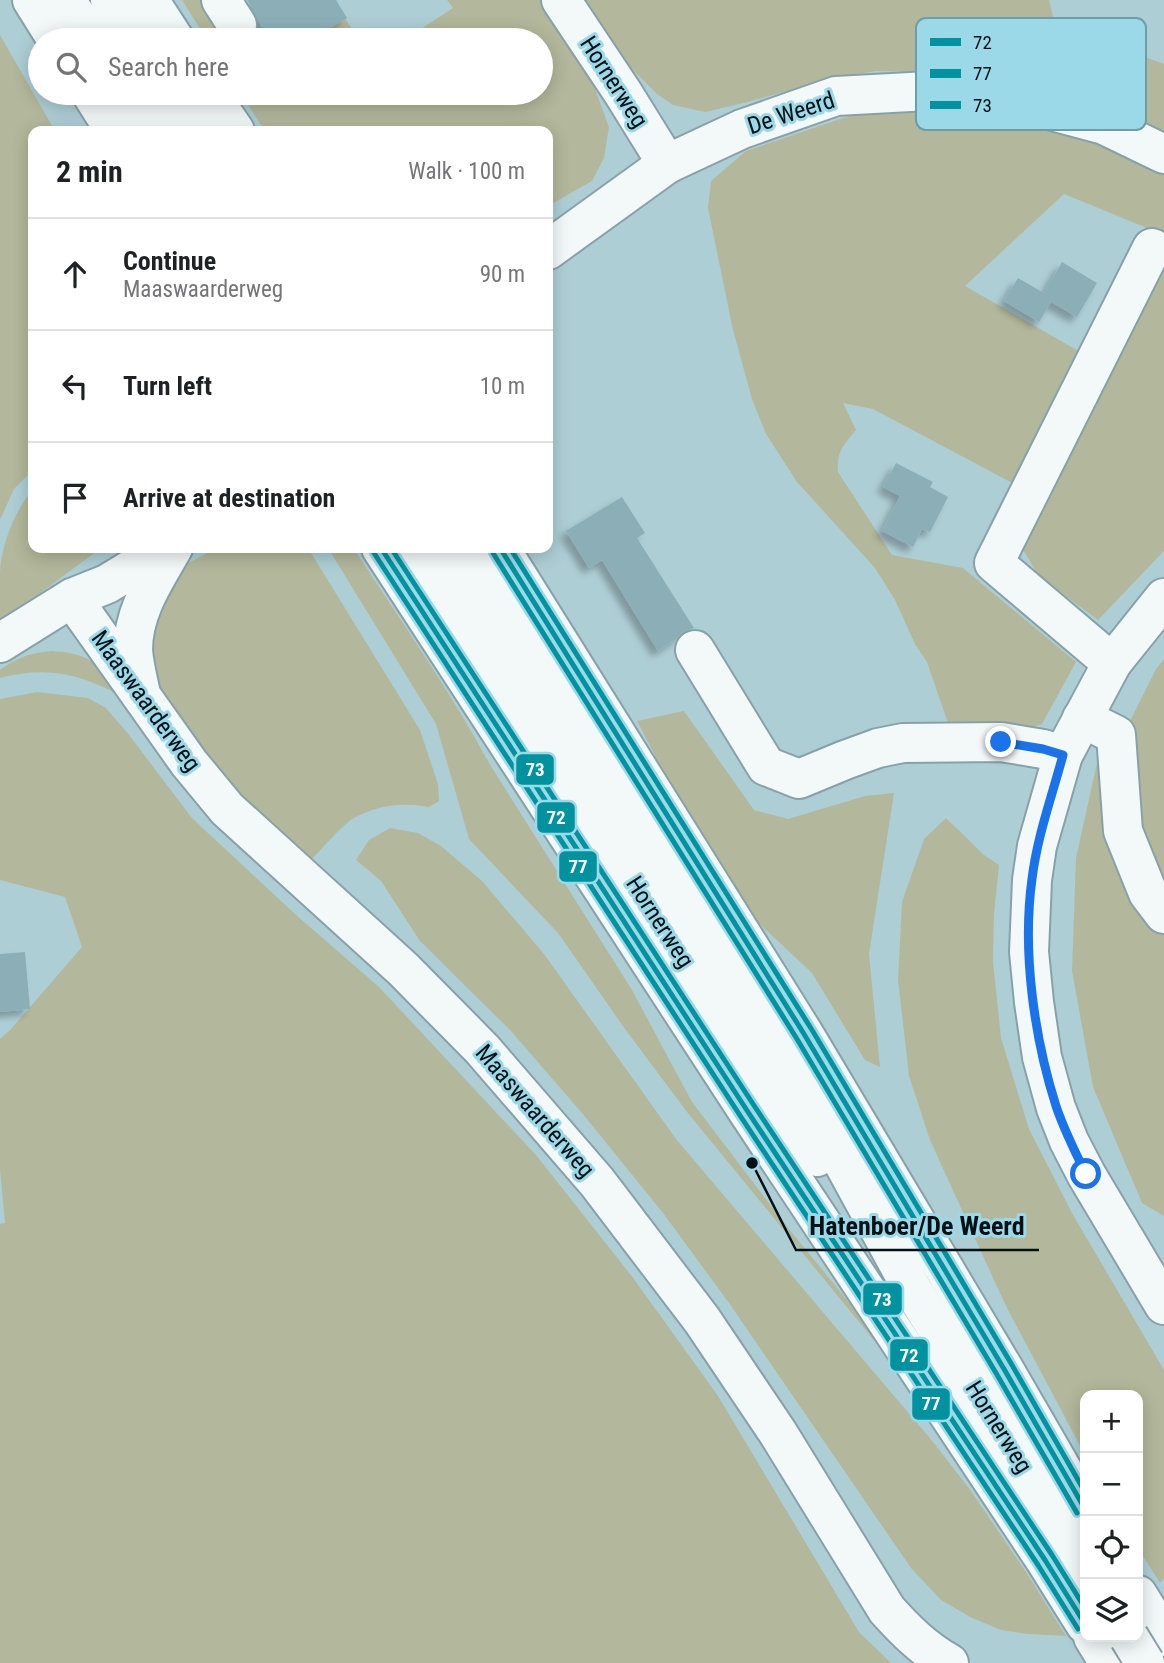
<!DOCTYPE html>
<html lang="en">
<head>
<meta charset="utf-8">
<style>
  body { margin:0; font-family:"Roboto Condensed",sans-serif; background:#f2f2f2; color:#202124 }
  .controls { position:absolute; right:21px; bottom:21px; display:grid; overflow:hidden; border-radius:14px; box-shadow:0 4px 18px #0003 }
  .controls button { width:63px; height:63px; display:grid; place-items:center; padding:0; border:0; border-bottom:2px solid #e0e0e0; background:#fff; color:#202124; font:35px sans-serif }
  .stop { position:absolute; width:21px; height:21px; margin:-16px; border:5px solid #1a73e8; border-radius:50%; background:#fff }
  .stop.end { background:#1a73e8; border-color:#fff; box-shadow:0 2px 7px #0008 }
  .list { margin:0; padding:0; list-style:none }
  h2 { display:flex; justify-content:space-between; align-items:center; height:91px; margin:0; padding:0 28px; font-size:30px }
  h2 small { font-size:23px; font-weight:400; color:#757577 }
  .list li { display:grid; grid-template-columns:46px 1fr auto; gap:21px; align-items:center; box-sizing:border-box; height:112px; padding:0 28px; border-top:2px solid #e0e0e0 }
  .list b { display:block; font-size:26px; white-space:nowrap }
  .list p { margin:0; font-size:23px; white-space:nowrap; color:#757577 }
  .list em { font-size:23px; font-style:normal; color:#757577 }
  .icon { flex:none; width:38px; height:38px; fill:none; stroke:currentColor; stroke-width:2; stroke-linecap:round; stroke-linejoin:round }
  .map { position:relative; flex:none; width:1164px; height:1663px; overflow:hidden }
  .search { position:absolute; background:#fff; box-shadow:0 4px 18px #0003; left:28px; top:28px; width:525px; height:77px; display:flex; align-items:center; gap:18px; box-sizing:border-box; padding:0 24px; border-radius:38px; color:#757577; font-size:26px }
  .panel { position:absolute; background:#fff; box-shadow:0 4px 18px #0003; left:28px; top:126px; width:525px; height:427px; border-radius:14px }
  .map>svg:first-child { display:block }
</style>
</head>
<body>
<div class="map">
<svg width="1164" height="1663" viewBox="0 0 1164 1663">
  <defs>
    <filter id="shadow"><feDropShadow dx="-6" dy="6" stdDeviation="3.5" flood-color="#0004"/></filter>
  </defs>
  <rect width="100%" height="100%" fill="#aeced6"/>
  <!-- green -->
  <g fill="#b3b89c">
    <path d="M182 0H207L229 40H207Z"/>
    <path d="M447 0H544L592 81 609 127 604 158 592 181 548 206V131H265L240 93H541V40H404L453 8Z"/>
    <path d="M580 0H1049L1057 33 1113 45 1164 64V131L1084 99 1016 83 945 72 875 71 816 83 748 102 705 112 673 105 657 94 628 65Z"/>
    <path d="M345 18 359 40H310Z"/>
    <path d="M0 35 55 131H33V470L14 489 0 520Z"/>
    <path d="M909 111 998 118 1079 136 1132 157 1164 175V235L1064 194 965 286 1082 353 1016 485 873 409 843 403 856 430C844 444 836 452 838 472L892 555 963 568 1076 662 1042 724 1017 732 949 726 927 662 915 644 895 600 875 568 797 482 766 434 752 399 733 330 708 208 711 181 746 151 855 114Z"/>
    <path d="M1164 259V551L1098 620 1038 575 1018 541Z"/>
    <path d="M33 490V548H101L0 623C0 606 0 589 0 572 1 546 15 509 33 490Z"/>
    <path d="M216 548H308L420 730 438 784 439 801 429 807C403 802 378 805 354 818 343 824 322 849 311 860L218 772 162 700 153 674 150 614 185 565Z"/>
    <path d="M328 548H350L356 552C401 621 449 689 489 763L632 990 692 1102 788 1228 936 1408 932 1411 687 1112 625 1029 558 933 469 839 436 724Z"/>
    <path d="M52 651C63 652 75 653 86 658 103 666 115 685 126 699 85 675 48 665 0 678V670C19 657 29 653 52 651Z"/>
    <path d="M1164 659V895L1135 835 1127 727 1156 669Z"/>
    <path d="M37 692 88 698 106 708 126 731 192 818 295 914 379 987 536 1155 634 1279 718 1396 859 1632 891 1663H0V1224L5 1223 0 1169V1039L11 1029 82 947 65 897 0 880V699Z"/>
    <path d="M684 711 754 810 788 819 865 796 894 793 869 954 880 1067 865 1060 812 973 748 913 696 834 637 721Z"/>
    <path d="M1104 753 1143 910 1164 936V1216L1142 1203 1093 1087 1072 971 1076 858 1097 763Z"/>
    <path d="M946 818 984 855 999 865 994 914 993 962 1001 1038 1029 1129 1072 1213 1164 1370V1578L1160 1583 1138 1548V1395H1085V1455L1007 1308 993 1278 930 1140 909 1076 898 980 902 902 924 839Z"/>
    <path d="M390 828 418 833 441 846 482 881 544 954 676 1139 934 1443 971 1491 1026 1572 1066 1636 1028 1634 1001 1630 970 1617 941 1600 911 1568 729 1303 663 1213 582 1113 510 1030 420 941 381 881 356 860 369 840Z"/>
  </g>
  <!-- building -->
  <g fill="#8cafb7" filter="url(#shadow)">
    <path d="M247 0H336L347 18 310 40H269Z"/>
    <path d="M1062 262 1097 283 1077 317 1051 302 1039 322 1004 301 1018 278 1044 293Z"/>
    <path d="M896 463 933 482 930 487 948 497 930 532 922 529 913 547 882 531 900 496 883 487Z"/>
    <path d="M622 497 645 533 637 538 694 628 683 632 676 639 658 651 602 560 589 568 566 531Z"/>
    <path d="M25 952 30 1009 0 1012V954Z"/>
  </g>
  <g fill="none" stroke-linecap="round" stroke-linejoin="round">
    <!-- minor casing -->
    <g stroke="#88a1a8" stroke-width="42">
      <g id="minor">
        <path d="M221 0 237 25"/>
        <path d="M561 0 623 93 667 164 742 129 836 96 929 91 1015 101 1104 125 1164 154"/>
        <path d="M1164 598 1112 663 1063 755 1037 846 1032 880 1029 952 1034 1002 1042 1057 1056 1108 1069 1141 1086 1174 1164 1305"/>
        <path d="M0 643 72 598 189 763 227 809 403 969 482 1049 597 1182 702 1320 778 1433 887 1610C906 1631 924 1649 949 1663"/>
        <path d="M695 650 766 766 799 779 845 760 878 748 903 743 1001 742 1043 749 1063 755"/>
        <path d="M1112 663 994 563 1152 248"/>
        <path d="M1082 718 1116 735 1123 831 1148 893 1164 914"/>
      </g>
    </g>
    <!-- major casing -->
    <g stroke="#88a1a8" stroke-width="42">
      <g id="major">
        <path d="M32 0 57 40"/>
        <path d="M66 0 92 40"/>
        <path d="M110 0 136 40"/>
        <path d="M149 0 175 40"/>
        <path d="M91 93 115 131"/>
        <path d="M126 93 151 131"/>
        <path d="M169 93 194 131"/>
        <path d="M209 93 235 131"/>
        <path d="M548 250 667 164"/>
        <path d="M381 548 748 1112 1045 1560 1085 1624"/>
        <path d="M420 548 763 1083 817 1157"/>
        <path d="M462 548 793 1071 912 1289 1085 1566"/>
        <path d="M500 548 804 1034 1004 1369 1085 1509"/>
        <path d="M72 598 107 584 166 548"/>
        <path d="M141 694C138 680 134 664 133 650 133 611 155 580 173 548"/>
        <path d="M1138 1595 1164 1637"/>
        <path d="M1093 1637 1109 1663"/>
      </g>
    </g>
    <!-- minor -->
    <use href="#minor" stroke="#f3f8f9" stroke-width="38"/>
    <!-- major -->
    <use href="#major" stroke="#f3f8f9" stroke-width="38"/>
    <!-- major-bridge casing -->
    <g stroke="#88a1a8" stroke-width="42" stroke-linecap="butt">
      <path id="major-bridge" d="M1129 1637 1145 1663"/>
    </g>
    <!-- major-bridge -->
    <use href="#major-bridge" stroke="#f3f8f9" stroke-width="38"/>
    <!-- bus-1 casing -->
    <g stroke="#9cd9e8" stroke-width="10">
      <g id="bus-1">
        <path d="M381 548 748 1112 1045 1560 1085 1624"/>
        <path d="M500 548 804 1034 1004 1369 1085 1509"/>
      </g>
    </g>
    <!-- bus-2 casing -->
    <g stroke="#9cd9e8" stroke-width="10">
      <g id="bus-2">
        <path d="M374 553 741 1117 1038 1565 1078 1629"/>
        <path d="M493 553 797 1039 996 1373 1077 1513"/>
      </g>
    </g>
    <!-- bus-3 casing -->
    <g stroke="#9cd9e8" stroke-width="10">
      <g id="bus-3">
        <path d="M391 548 755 1107 1052 1555 1085 1608"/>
        <path d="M510 548 812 1030 1012 1365 1085 1492"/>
      </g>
    </g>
    <!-- bus-1 -->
    <use href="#bus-1" stroke="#00939f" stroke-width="5"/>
    <!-- bus-2 -->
    <use href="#bus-2" stroke="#00939f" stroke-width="5"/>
    <!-- bus-3 -->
    <use href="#bus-3" stroke="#00939f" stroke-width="5"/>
  </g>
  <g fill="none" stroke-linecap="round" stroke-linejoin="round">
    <!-- route -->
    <path stroke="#1a73e8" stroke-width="9" d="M1001 742 1043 749 1063 755C1052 796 1037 837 1032 879 1022 951 1034 1037 1056 1106 1064 1130 1075 1152 1086 1174"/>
  </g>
  <g text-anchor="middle" stroke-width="6" stroke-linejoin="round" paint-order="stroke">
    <!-- street labels -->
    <g font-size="24" fill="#001116" stroke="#9cd9e8">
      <text transform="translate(614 82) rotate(57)" y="8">Hornerweg</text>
      <text transform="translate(791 113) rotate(-18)" y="8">De Weerd</text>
      <text transform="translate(146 701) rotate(54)" y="8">Maaswaarderweg</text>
      <text transform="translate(660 922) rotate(57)" y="8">Hornerweg</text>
      <text transform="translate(535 1111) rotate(49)" y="8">Maaswaarderweg</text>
      <text transform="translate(999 1427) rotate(58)" y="8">Hornerweg</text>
    </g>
  </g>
  <!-- legend -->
  <rect x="916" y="18" width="230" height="112" rx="10" fill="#9cd9e8" stroke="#6d9da9" stroke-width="2"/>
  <rect x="930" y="38" width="31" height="8" fill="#00939f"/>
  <rect x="930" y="69" width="31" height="9" fill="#00939f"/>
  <rect x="930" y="101" width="31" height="8" fill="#00939f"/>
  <g font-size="19" fill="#001116">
    <text x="973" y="49">72</text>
    <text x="973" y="80">77</text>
    <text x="973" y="112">73</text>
  </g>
  <!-- callouts -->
  <path fill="none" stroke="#001116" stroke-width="2.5" d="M752 1163L796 1250H1039"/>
  <circle fill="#001116" stroke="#9cd9e8" stroke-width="2.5" cx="752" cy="1163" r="7"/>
  <g font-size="26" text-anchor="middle" font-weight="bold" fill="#001116" stroke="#9cd9e8" stroke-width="6" stroke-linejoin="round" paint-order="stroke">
    <text x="917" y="1235">Hatenboer/De Weerd</text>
  </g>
  <g stroke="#9cd9e8" stroke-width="2.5">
    <rect x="515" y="753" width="40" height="33" rx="7" fill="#00939f"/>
    <rect x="536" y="801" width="40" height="33" rx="7" fill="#00939f"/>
    <rect x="558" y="850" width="40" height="33" rx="7" fill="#00939f"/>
    <rect x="862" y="1282" width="41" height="34" rx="7" fill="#00939f"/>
    <rect x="889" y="1338" width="40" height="34" rx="7" fill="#00939f"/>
    <rect x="911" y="1387" width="40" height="34" rx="7" fill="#00939f"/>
  </g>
  <g font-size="19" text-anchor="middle" font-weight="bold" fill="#fff">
    <text x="535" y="776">73</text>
    <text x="556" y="824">72</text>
    <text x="578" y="873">77</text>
    <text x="882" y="1306">73</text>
    <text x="909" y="1362">72</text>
    <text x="931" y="1410">77</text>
  </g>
</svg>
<div class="controls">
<button>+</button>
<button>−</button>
<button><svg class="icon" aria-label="locate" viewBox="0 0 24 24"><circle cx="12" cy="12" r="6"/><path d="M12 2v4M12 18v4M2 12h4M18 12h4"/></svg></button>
<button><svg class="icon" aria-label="layers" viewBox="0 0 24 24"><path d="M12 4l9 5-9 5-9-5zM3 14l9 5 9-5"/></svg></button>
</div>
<div class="stop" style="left:1086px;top:1174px"></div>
<div class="stop end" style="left:1001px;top:742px"></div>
<div class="search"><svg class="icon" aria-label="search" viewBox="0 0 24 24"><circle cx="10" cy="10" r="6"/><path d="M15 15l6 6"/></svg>Search here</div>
<section class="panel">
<h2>2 min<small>Walk · 100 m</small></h2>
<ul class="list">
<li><svg class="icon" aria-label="ahead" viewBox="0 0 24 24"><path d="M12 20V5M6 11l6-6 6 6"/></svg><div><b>Continue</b><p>Maaswaarderweg</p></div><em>90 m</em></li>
<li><svg class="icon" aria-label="left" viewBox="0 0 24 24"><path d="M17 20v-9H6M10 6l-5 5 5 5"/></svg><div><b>Turn left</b></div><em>10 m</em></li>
<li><svg class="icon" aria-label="arrive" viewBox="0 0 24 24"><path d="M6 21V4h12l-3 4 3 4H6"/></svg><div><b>Arrive at destination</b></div></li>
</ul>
</section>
</div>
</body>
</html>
